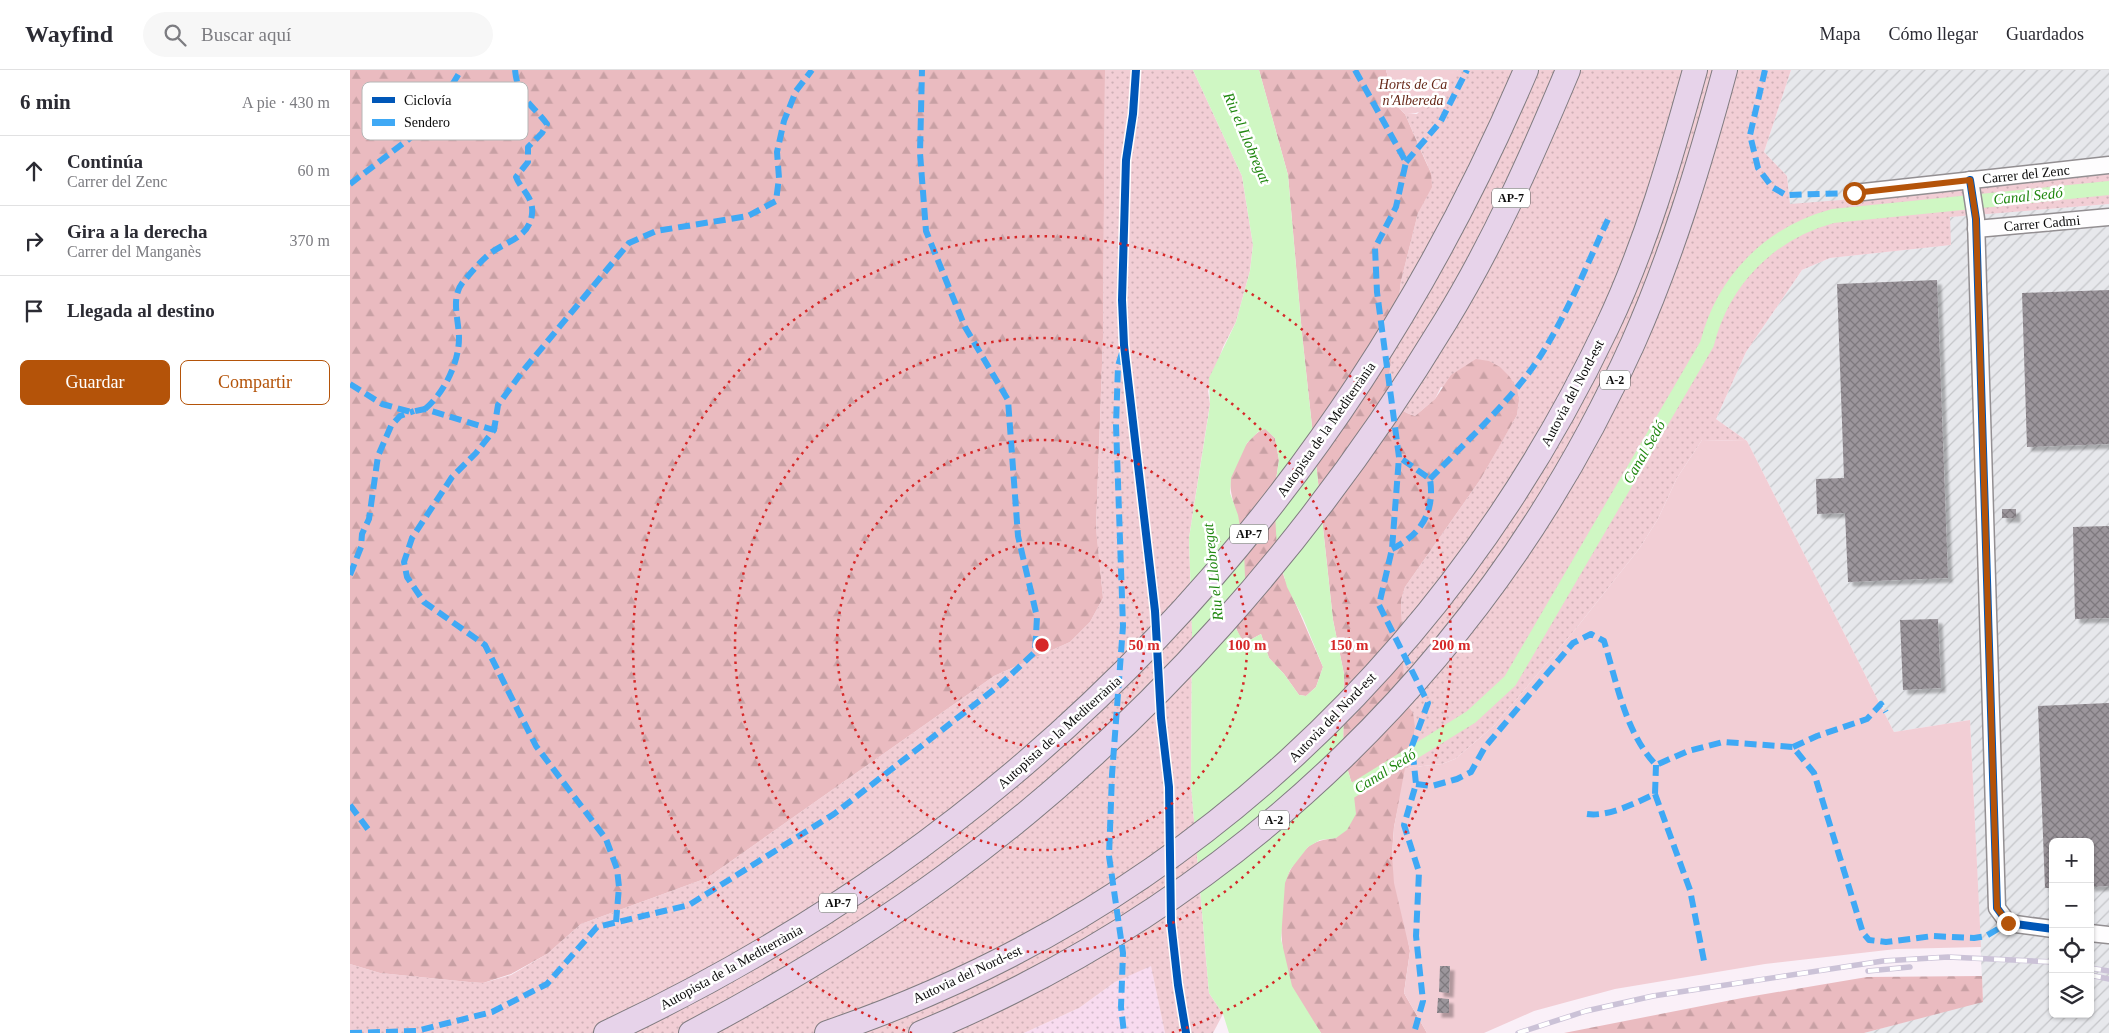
<!DOCTYPE html>
<html lang="es">
<head>
<meta charset="utf-8">
<style>
  body { margin:0; font-family:"Times New Roman",serif; background:#f7f7f7; color:#2b2b33 }
  .controls { position:absolute; right:15px; bottom:15px; display:grid; overflow:hidden; border-radius:8px; box-shadow:0 1px 4px #0004 }
  .controls button { width:45px; height:45px; display:grid; place-items:center; padding:0; border:0; border-bottom:1px solid #e1e1e2; background:#fff; color:#2b2b33; font:25px sans-serif }
  .stop { position:absolute; width:15px; height:15px; margin:-11px; border:4px solid #b45309; border-radius:50%; background:#fff }
  .stop.end { background:#b45309; border-color:#fff; box-shadow:0 1px 5px #0008 }
  .list { margin:0; padding:0; list-style:none }
  h2 { display:flex; justify-content:space-between; align-items:center; height:65px; margin:0; padding:0 20px; font-size:21px }
  h2 small { font-size:16px; font-weight:400; color:#7c7c81 }
  .list li { display:grid; grid-template-columns:32px 1fr auto; gap:15px; align-items:center; box-sizing:border-box; height:70px; padding:0 20px; border-top:1px solid #e1e1e2 }
  .list b { display:block; font-size:19px; white-space:nowrap }
  .list p { margin:0; font-size:16px; white-space:nowrap; color:#7c7c81 }
  .list em { font-size:16px; font-style:normal; color:#7c7c81 }
  .actions { display:flex; gap:10px; padding:15px 20px }
  .actions a { flex:1; padding:11px 0; border:1px solid #b45309; border-radius:8px; text-align:center; font-size:18px; color:#b45309 }
  .actions .main { background:#b45309; color:#fff }
  .icon { flex:none; width:28px; height:28px; fill:none; stroke:currentColor; stroke-width:2; stroke-linecap:round; stroke-linejoin:round }
  .map { position:relative; flex:none; width:1759px; height:963px; overflow:hidden }
  header { display:flex; align-items:center; gap:30px; box-sizing:border-box; height:70px; padding:0 25px; background:#fff; border-bottom:1px solid #e1e1e2 }
  header strong { font-size:24px }
  nav { display:flex; gap:28px; margin-inline-start:auto; font-size:18px }
  .search { width:350px; height:45px; background:#f7f7f7; display:flex; align-items:center; gap:12px; box-sizing:border-box; padding:0 18px; border-radius:28px; color:#7c7c81; font-size:19px }
  main { display:flex }
  aside { flex:1; background:#fff }
  .map>svg:first-child { display:block }
</style>
</head>
<body>
<header>
<strong>Wayfind</strong>
<div class="search"><svg class="icon" aria-label="search" viewBox="0 0 24 24"><circle cx="10" cy="10" r="6"/><path d="M15 15l6 6"/></svg>Buscar aquí</div>
<nav><a>Mapa</a><a>Cómo llegar</a><a>Guardados</a></nav>
</header>
<main>
<aside>
<h2>6 min<small>A pie · 430 m</small></h2>
<ul class="list">
<li><svg class="icon" aria-label="ahead" viewBox="0 0 24 24"><path d="M12 20V5M6 11l6-6 6 6"/></svg><div><b>Continúa</b><p>Carrer del Zenc</p></div><em>60 m</em></li>
<li><svg class="icon" aria-label="right" viewBox="0 0 24 24"><path d="M7 20v-9h11M14 6l5 5-5 5"/></svg><div><b>Gira a la derecha</b><p>Carrer del Manganès</p></div><em>370 m</em></li>
<li><svg class="icon" aria-label="arrive" viewBox="0 0 24 24"><path d="M6 21V4h12l-3 4 3 4H6"/></svg><div><b>Llegada al destino</b></div></li>
</ul>
<div class="actions"><a class="main">Guardar</a><a>Compartir</a></div>
</aside>
<div class="map">
<svg width="1759" height="963" viewBox="0 0 1759 963">
  <defs>
    <pattern id="industrial-furrows" width="10" height="10" patternUnits="userSpaceOnUse" patternTransform="scale(1.25)"><rect width="10" height="10" fill="#e7e8ec"/><path d="M-1 1l2-2M0 10L10 0M9 11l2-2" fill="none" stroke="#c5c6c9"/></pattern>
    <pattern id="farmland-dots" width="8" height="8" patternUnits="userSpaceOnUse" patternTransform="scale(1.25)"><rect width="8" height="8" fill="#f8dbef"/><path d="M2 2h.1M6 6h.1" fill="none" stroke="#d3bbcc" stroke-width="1.8" stroke-linecap="round"/></pattern>
    <pattern id="grass-dots" width="8" height="8" patternUnits="userSpaceOnUse" patternTransform="scale(1.25)"><rect width="8" height="8" fill="#f2ced5"/><path d="M2 2h.1M6 6h.1" fill="none" stroke="#ceb0b6" stroke-width="1.8" stroke-linecap="round"/></pattern>
    <pattern id="forest-firs" width="22" height="20" patternUnits="userSpaceOnUse" patternTransform="scale(1.25)"><rect width="22" height="20" fill="#eabbc0"/><path d="M5 1l3.5 6h-7zM16 11l3.5 6h-7z" fill="#c8a0a4"/></pattern>
    <pattern id="building-cross-hatch" width="8" height="8" patternUnits="userSpaceOnUse" patternTransform="scale(1.25)"><rect width="8" height="8" fill="#9c969c"/><path d="M0 0l8 8M0 8l8-8" fill="none" stroke="#7e797e"/></pattern>
    <filter id="shadow"><feDropShadow dx="4.5" dy="4.5" stdDeviation="1" flood-color="#0004"/></filter>
  </defs>
  <rect width="100%" height="100%" fill="#faf0f8"/>
  <!-- industrial -->
  <g fill="url(#industrial-furrows)" fill-rule="evenodd">
    <path d="M1441 0H1759V104L1580 123 1440 135 1437 106 1414 82Z"/>
    <path d="M1759 134V963H1514L1633 931 1620 650 1544 662 1397 371 1366 349 1396 282 1452 200 1480 188 1600 175 1599 147ZM1703 772H1740V944H1703Z"/>
  </g>
  <!-- farmland -->
  <path fill="url(#farmland-dots)" d="M801 895 815 963H674L729 938 765 912Z"/>
  <!-- grass -->
  <g fill="url(#grass-dots)">
    <path d="M755 0H843L892 106 903 175 900 201 886 252 873 277 858 321 860 334 839 468 842 561 841 715 859 923 873 944 863 963H815L801 896 765 912 729 938 674 963H0V894L30 903 119 912 133 913 161 905 197 884 231 854 357 808 644 606 720 572 740 552 753 528 746 459 753 267Z"/>
    <path d="M1108 0H1441L1414 82 1437 106 1440 134 1580 123 1759 104V134L1600 147 1601 175 1480 188 1452 200 1396 282 1366 349 1397 371 1352 370 1327 408 1308 449 1289 479 1228 556 1144 656 1105 689 1092 694 1055 698C1061 675 1070 654 1055 632L1051 530 1055 517 1130 410 1167 345 1169 331 1091 317 1085 329 1065 346C1045 340 1039 327 1039 307L1051 211 1068 143 1081 103 1055 44H1067Z"/>
  </g>
  <!-- forest -->
  <g fill="url(#forest-firs)">
    <path d="M0 0H755L753 267 746 458 753 528 740 552 720 572 644 606 357 808 231 854 197 884 161 904 133 913 119 912 30 903 0 894Z"/>
    <path d="M909 0H1036L1045 34 1055 44 1075 90 1081 103 1082 117 1068 143 1051 211 1039 307C1039 327 1045 340 1065 346L1085 329 1101 305 1126 289 1139 291 1150 297 1159 306 1167 318 1169 331 1167 345 1153 370 1130 410 1055 517 1051 530 1055 632 1063 643 1065 657 1044 757 1042 785 1060 881 1054 923 1077 963H971C961 948 950 933 942 917 931 893 928 839 934 814 938 802 948 786 957 778 964 771 976 769 986 768L1003 731V717L993 685 994 604 983 550 952 264 938 105Z"/>
    <path d="M915 358 925 368 929 390 925 416 929 487 934 507 973 597 966 617 956 626 949 625 934 604 919 588 911 564 900 570 893 571C873 546 895 508 894 478 893 458 877 423 881 407 886 388 897 367 915 358Z"/>
    <path d="M1632 906 1633 932 1514 963H1214L1392 928 1517 907Z"/>
  </g>
  <!-- garden -->
  <g fill="#f2ced5">
    <path d="M1036 0H1108C1095 21 1082 45 1055 44L1045 34Z"/>
    <path d="M1352 370 1397 371 1544 662 1620 650 1631 877 1546 879 1415 894 1265 919 1184 941 1134 963H1077L1054 923 1060 881 1044 813 1042 785 1044 757 1055 698 1092 694 1105 689 1144 656 1228 556 1289 479 1308 449 1327 408Z"/>
  </g>
  <!-- water -->
  <path fill="#cff7c3" fill-rule="evenodd" d="M843 0H909L938 105 952 264 983 550 994 604 993 685 1003 717 1006 744 997 760 986 768 970 770 958 777 940 800 935 813 931 869 942 916 971 963H879L873 944 859 923 841 715 842 561 839 468 860 335 859 308 886 252 900 201 903 175 892 106ZM915 359 925 368 929 390 924 424 927 480 937 517 953 548 973 597 966 617 956 626 949 625 934 604 919 588 911 564 900 570 893 571 884 555 895 508 894 479 888 445 880 423 881 408 897 373 908 362Z"/>
  <g fill="none" stroke-linecap="round" stroke-linejoin="round">
    <!-- canal -->
    <path stroke="#cff7c3" stroke-width="14" d="M987 730 1121 647 1160 611 1357 274C1373 210 1420 163 1483 146L1759 118"/>
  </g>
  <!-- building -->
  <g fill="url(#building-cross-hatch)" filter="url(#shadow)">
    <path d="M1587 210 1598 508 1498 512 1495 443 1467 444 1466 409 1494 408 1487 214Z"/>
    <path d="M1759 220V374L1677 377 1672 223Z"/>
    <rect x="1652" y="439" width="14" height="9"/>
    <path d="M1759 456V548L1725 549 1723 457Z"/>
    <path d="M1588 549 1591 618 1553 620 1550 550Z"/>
    <path d="M1759 633V816L1740 817V772H1703V818H1695L1688 636Z"/>
    <path d="M1090 896H1100L1099 923 1089 922Z"/>
    <path d="M1088 928 1099 929V943H1087Z"/>
  </g>
  <g fill="none" stroke-linecap="round" stroke-linejoin="round">
    <!-- minor casing -->
    <g stroke="#938f92" stroke-width="19">
      <g id="minor">
        <path d="M1620 110 1626 149 1647 838 1658 853 1703 859"/>
        <path d="M1504 123 1759 95"/>
        <path d="M1626 159 1759 147"/>
        <path d="M1740 863 1759 865"/>
      </g>
    </g>
    <!-- highway casing -->
    <g stroke="#807c80" stroke-width="26">
      <g id="highway">
        <path d="M256 963C680 764 993 431 1176 0"/>
        <path d="M341 963C430 916 515 865 597 805 798 658 966 465 1095 252 1144 172 1182 86 1218 0"/>
        <path d="M477 963C827 844 1099 590 1257 257 1296 175 1321 87 1345 0"/>
        <path d="M571 963C889 832 1142 587 1283 273 1322 185 1350 93 1375 0"/>
      </g>
    </g>
    <!-- minor -->
    <use href="#minor" stroke="#fefdfe" stroke-width="16"/>
    <!-- highway -->
    <use href="#highway" stroke="#e7d3ea" stroke-width="24"/>
    <!-- rail casing -->
    <g stroke="#cbc2d7" stroke-width="5.5">
      <g id="rail">
        <path d="M1740 898 1759 901"/>
        <path d="M1518 901 1560 897"/>
        <path d="M1740 905 1759 909"/>
        <path d="M1168 963 1236 941 1303 926 1533 891 1598 887 1703 892"/>
      </g>
    </g>
    <!-- rail -->
    <use href="#rail" stroke="#fff" stroke-width="4" stroke-dasharray="11" stroke-linecap="butt"/>
    <!-- quiet -->
    <g stroke="#3fa9f5" stroke-width="6" stroke-dasharray="12 6" stroke-linecap="butt">
      <path d="M1005 0 1056 92 1046 137 1025 178 1027 222 1049 387 1042 479 1029 535 1078 633 1062 676 1066 714 1054 755 1069 802 1066 866 1073 931 1064 963"/>
      <path d="M1415 0 1400 65 1408 98 1422 117 1436 125 1504 123"/>
      <path d="M1056 92 1091 51 1117 0"/>
      <path d="M0 114 68 62 93 30 111 0"/>
      <path d="M772 283 768 296 766 355 773 556 762 705 759 786 773 883 771 937 774 963"/>
      <path d="M0 314 32 334 61 342 75 339 144 360"/>
      <path d="M75 339C94 323 109 293 109 268 109 250 100 228 113 212 120 204 128 194 136 187 151 172 179 170 182 144 184 127 171 120 166 107L178 92V77L192 63 197 54C181 33 168 29 165 0"/>
      <path d="M1080 409C1113 375 1156 335 1183 297 1215 251 1236 196 1260 145"/>
      <path d="M1042 479C1072 464 1085 441 1080 409L1049 387"/>
      <path d="M0 505 11 477 12 464 19 449 28 386 41 356 50 346 64 341"/>
      <path d="M1443 677 1467 666 1517 649 1531 634 1536 642"/>
      <path d="M1066 714 1082 716 1107 709 1121 702 1135 677 1223 573 1241 564 1254 571C1267 613 1275 662 1306 695L1338 681 1373 672 1443 677 1464 703 1513 863 1519 870 1536 872 1583 866 1624 868 1636 866 1658 853"/>
      <path d="M1305 724 1340 820 1355 896"/>
      <path d="M0 735 20 762"/>
      <path d="M1237 744C1259 747 1285 733 1305 724L1306 695"/>
      <path d="M266 852 269 817 267 799 256 769 186 676 135 575 74 532 57 507 54 492 62 468 102 407 126 383 144 360 148 335 172 302 279 173 306 161 398 146 426 131 429 108 427 82 434 51 446 21 462 0"/>
      <path d="M0 963 66 961 142 942 197 914 247 857 339 835 484 744 651 614 685 582 687 547 668 466 658 330 615 257 576 161 570 83 572 0"/>
    </g>
    <!-- cycleway casing -->
    <g stroke="#fff" stroke-width="11">
      <g id="cycleway">
        <path d="M786 0 783 44 776 90 772 230 774 275 805 541 811 648 819 717 821 852 828 915 836 963"/>
        <path d="M1620 110 1626 149 1647 838 1658 853 1703 859"/>
      </g>
    </g>
    <!-- cycleway -->
    <use href="#cycleway" stroke="#0057b8" stroke-width="8"/>
  </g>
  <g fill="none" stroke-linecap="round" stroke-linejoin="round">
    <!-- route -->
    <path stroke="#b45309" stroke-width="6" d="M1504 123 1620 110 1626 149 1647 838 1658 853"/>
  </g>
  <!-- distance rings -->
  <g fill="none" stroke="#d62828" stroke-width="2.5" stroke-dasharray="2.5 5">
    <circle cx="692" cy="575" r="102"/>
    <circle cx="692" cy="575" r="205"/>
    <circle cx="692" cy="575" r="307"/>
    <path d="M562 963A409 409 0 1 1 822 963"/>
  </g>
  <g text-anchor="middle" stroke-width="5" stroke-linejoin="round" paint-order="stroke">
    <!-- shield labels -->
    <g fill="#fff" stroke="#555" stroke-width="1">
      <rect x="1142" y="118.5" width="38" height="19" rx="4"/>
      <rect x="1250" y="300.5" width="30" height="19" rx="4"/>
      <rect x="880" y="454.5" width="38" height="19" rx="4"/>
      <rect x="909" y="740.5" width="30" height="19" rx="4"/>
      <rect x="469" y="823.5" width="38" height="19" rx="4"/>
    </g>
    <g font-size="12" font-weight="bold" fill="#0c0c0c">
      <text x="1161" y="132">AP-7</text>
      <text x="1265" y="314">A-2</text>
      <text x="899" y="468">AP-7</text>
      <text x="924" y="754">A-2</text>
      <text x="488" y="837">AP-7</text>
    </g>
    <!-- park labels -->
    <g font-size="14" font-style="italic" fill="#672919" stroke="#fff">
      <text x="1063" y="19">Horts de Ca<tspan x="1063" dy="16">n'Albereda</tspan></text>
    </g>
    <!-- street labels -->
    <g font-size="14" fill="#0c0c0c" stroke="#fff">
      <text transform="translate(1676 104) rotate(-6)" y="5">Carrer del Zenc</text>
      <text transform="translate(1692 153) rotate(-5)" y="5">Carrer Cadmi</text>
      <text transform="translate(1222 323) rotate(-62)" y="5">Autovia del Nord-est</text>
      <text transform="translate(976 359) rotate(-55)" y="5">Autopista de la Mediterrània</text>
      <text transform="translate(982 647) rotate(-46)" y="5">Autovia del Nord-est</text>
      <text transform="translate(709 662) rotate(-42)" y="5">Autopista de la Mediterrània</text>
      <text transform="translate(381 897) rotate(-29)" y="5">Autopista de la Mediterrània</text>
      <text transform="translate(617 904) rotate(-25)" y="5">Autovia del Nord-est</text>
    </g>
    <!-- water labels -->
    <g font-size="15" font-style="italic" fill="#1f870f" stroke="#fff">
      <text transform="translate(897 68) rotate(67)" y="5">Riu el Llobregat</text>
      <text transform="translate(1678 126) rotate(-6)" y="5">Canal Sedó</text>
      <text transform="translate(1294 382) rotate(-60)" y="5">Canal Sedó</text>
      <text transform="translate(863 502) rotate(-96)" y="5">Riu el Llobregat</text>
      <text transform="translate(1035 701) rotate(-32)" y="5">Canal Sedó</text>
    </g>
  </g>
  <!-- legend -->
  <rect x="12" y="12" width="166" height="58" rx="8" fill="#fff" stroke="#b6b6b6" stroke-width="1"/>
  <rect x="22" y="27" width="23" height="6" fill="#0057b8"/>
  <rect x="22" y="49" width="23" height="7" fill="#3fa9f5"/>
  <g font-size="14" fill="#0c0c0c">
    <text x="54" y="35">Ciclovía</text>
    <text x="54" y="57">Sendero</text>
  </g>
  <circle cx="692" cy="575" r="8" fill="#d62828" stroke="#fff" stroke-width="2.5"/>
  <g font-size="15" text-anchor="middle" font-weight="bold" fill="#d62828" stroke="#fff" stroke-width="5" stroke-linejoin="round" paint-order="stroke">
    <text x="794" y="580">50 m</text>
    <text x="897" y="580">100 m</text>
    <text x="999" y="580">150 m</text>
    <text x="1101" y="580">200 m</text>
  </g>
</svg>
<div class="controls">
<button>+</button>
<button>−</button>
<button><svg class="icon" aria-label="locate" viewBox="0 0 24 24"><circle cx="12" cy="12" r="6"/><path d="M12 2v4M12 18v4M2 12h4M18 12h4"/></svg></button>
<button><svg class="icon" aria-label="layers" viewBox="0 0 24 24"><path d="M12 4l9 5-9 5-9-5zM3 14l9 5 9-5"/></svg></button>
</div>
<div class="stop" style="left:1504px;top:123px"></div>
<div class="stop end" style="left:1658px;top:853px"></div>
</div>
</main>
</body>
</html>
